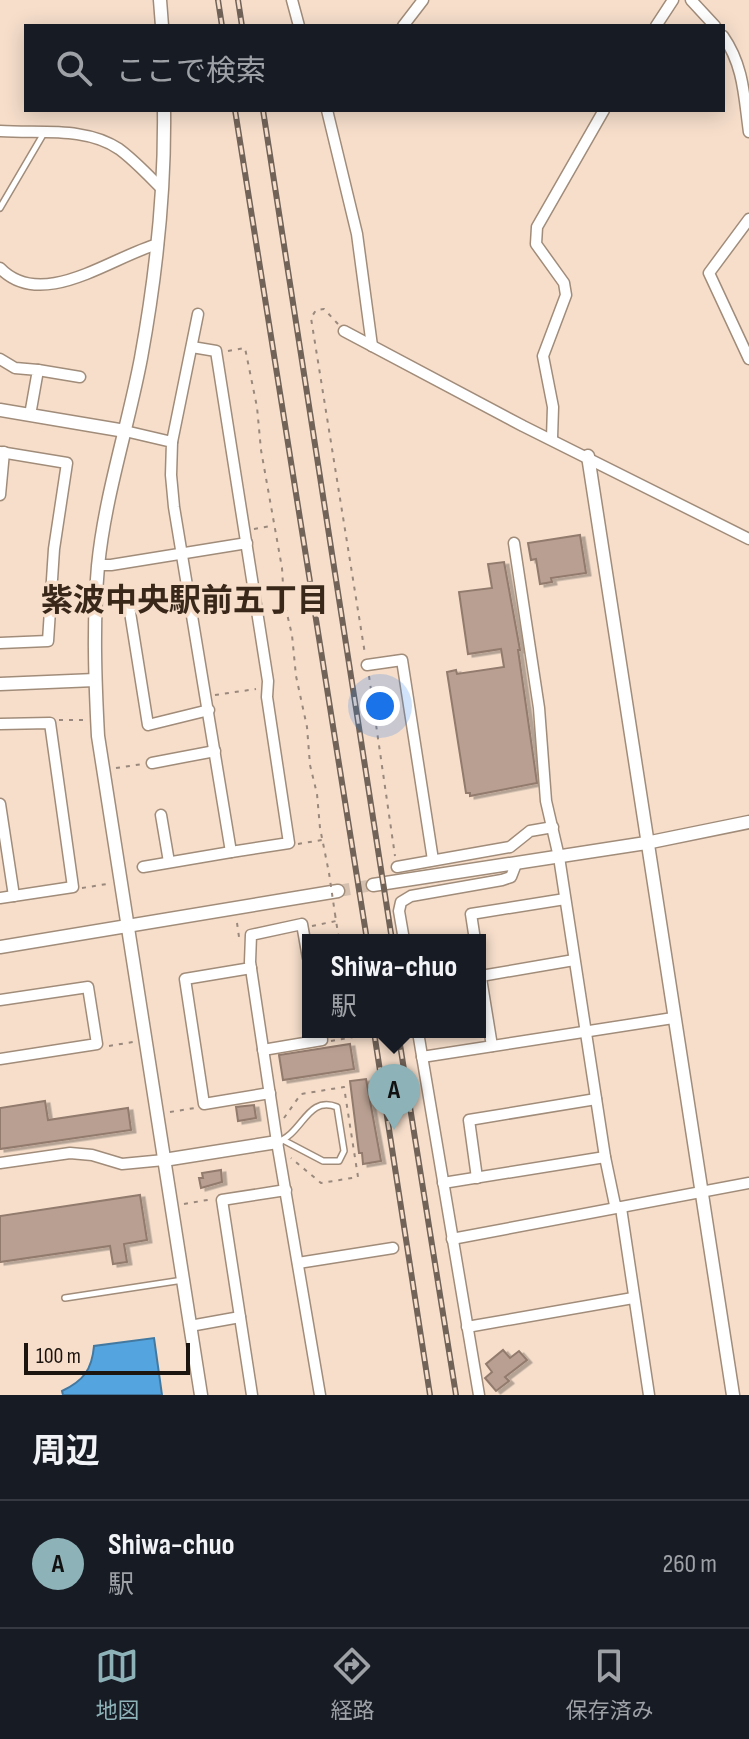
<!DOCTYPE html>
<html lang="ja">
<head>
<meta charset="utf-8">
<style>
  body { margin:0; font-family:"Sofia Sans Condensed","Noto Sans JP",sans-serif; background:#20242c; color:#f1f3f6 }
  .scale { position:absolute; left:24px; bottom:20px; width:166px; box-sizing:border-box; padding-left:8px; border:4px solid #1c140e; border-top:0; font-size:22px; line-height:28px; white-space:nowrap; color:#1c140e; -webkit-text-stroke:6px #f6decb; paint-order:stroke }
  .you { position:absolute; left:380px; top:706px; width:28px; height:28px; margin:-20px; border:6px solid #fff; border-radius:50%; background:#1a73e8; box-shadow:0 0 0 12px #1a73e833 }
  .badge { display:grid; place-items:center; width:52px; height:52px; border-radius:50%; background:#8db2b7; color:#111; font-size:26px; font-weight:700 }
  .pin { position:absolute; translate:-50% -66px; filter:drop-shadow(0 2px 4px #0008) }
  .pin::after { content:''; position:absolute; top:42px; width:28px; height:24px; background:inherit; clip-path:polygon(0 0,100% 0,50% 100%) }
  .popup { position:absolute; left:302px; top:934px; width:184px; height:104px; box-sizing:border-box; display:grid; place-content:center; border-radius:0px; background:#171b24; filter:drop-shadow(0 2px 6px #0005); font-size:26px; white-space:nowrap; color:#9ea1a6 }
  .popup b { font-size:30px; color:#f1f3f6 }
  .popup::after { content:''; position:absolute; left:50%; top:100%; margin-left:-16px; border:16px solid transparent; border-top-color:#171b24 }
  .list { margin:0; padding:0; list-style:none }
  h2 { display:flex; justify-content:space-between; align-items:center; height:104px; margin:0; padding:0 32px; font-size:34px }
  h2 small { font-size:26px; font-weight:400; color:#9ea1a6 }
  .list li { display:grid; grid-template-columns:52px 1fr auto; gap:24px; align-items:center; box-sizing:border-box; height:128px; padding:0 32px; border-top:2px solid #363941 }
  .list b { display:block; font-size:30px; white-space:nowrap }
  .list p { margin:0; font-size:26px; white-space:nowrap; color:#9ea1a6 }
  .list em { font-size:26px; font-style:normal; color:#9ea1a6 }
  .icon { flex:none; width:44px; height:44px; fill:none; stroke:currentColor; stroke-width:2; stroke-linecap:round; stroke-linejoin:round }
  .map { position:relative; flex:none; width:749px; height:1395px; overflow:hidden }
  .search { position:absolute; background:#171b24; box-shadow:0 4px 20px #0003; left:24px; right:24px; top:24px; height:88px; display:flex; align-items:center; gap:20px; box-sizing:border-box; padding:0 28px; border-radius:0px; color:#9ea1a6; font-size:30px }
  .sheet { height:232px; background:#171b24 }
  nav { display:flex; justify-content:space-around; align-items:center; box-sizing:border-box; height:112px; border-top:2px solid #363941; background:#171b24; font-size:22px; color:#9ea1a6 }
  nav a { display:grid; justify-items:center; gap:4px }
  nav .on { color:#8db2b7 }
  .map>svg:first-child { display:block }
</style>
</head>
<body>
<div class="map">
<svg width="749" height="1395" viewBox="0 0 749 1395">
  <defs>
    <filter id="shadow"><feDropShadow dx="4.5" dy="2.5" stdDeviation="0" flood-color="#0004"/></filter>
  </defs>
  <rect width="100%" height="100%" fill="#f6decb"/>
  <!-- water -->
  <path fill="#54a4df" stroke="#4379a0" stroke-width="2" d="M154 1338 162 1395H63L62 1391C83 1381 92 1370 94 1346Z"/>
  <!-- building -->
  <g fill="#b89f91" stroke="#927a6d" stroke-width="2" filter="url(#shadow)">
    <path d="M580 535 586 573 551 578 552 582 540 584 536 559 531 560 528 543Z"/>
    <path d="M504 562 520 650H518L537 783 470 796V793H466L447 672 456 670 457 674 504 667 501 649 468 654 459 592 492 588 488 564Z"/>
    <path d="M350 1044 354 1069 283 1080 279 1055Z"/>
    <path d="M366 1079 381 1161 363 1164 362 1153H359L350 1081Z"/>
    <path d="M45 1101 48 1120 128 1108 131 1130 0 1149V1108Z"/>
    <path d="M254 1105 256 1118 238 1121 236 1107Z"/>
    <path d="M221 1170 222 1182 201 1188 199 1178H203L202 1173Z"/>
    <path d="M140 1195 147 1240 124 1244 127 1262 113 1264 110 1246 0 1262V1216Z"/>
    <path d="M503 1350 510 1358 519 1351 527 1360 505 1377 509 1381 496 1391 485 1378 492 1372 486 1364Z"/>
  </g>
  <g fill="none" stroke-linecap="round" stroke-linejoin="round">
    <!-- tertiary-tunnel -->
    <path stroke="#d5c0af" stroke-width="12" stroke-dasharray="12 6" stroke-linecap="butt" d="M338 891 373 885"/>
    <!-- service casing -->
    <g stroke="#a18c7a" stroke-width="8">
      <g id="service">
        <path d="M0 208 44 133"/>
        <path d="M277 1142C303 1134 307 1095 337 1107L344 1151 339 1161H323L283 1140"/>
        <path d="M65 1298 183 1280"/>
      </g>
    </g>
    <!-- minor casing -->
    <g stroke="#a18c7a" stroke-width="13">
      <g id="minor">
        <path d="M292 0 299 26"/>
        <path d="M691 0 715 26"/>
        <path d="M403 26 423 0"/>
        <path d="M656 26 673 0"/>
        <path d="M723 36C744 66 744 97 749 132"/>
        <path d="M327 110 357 234 372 346"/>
        <path d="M0 131C39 134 85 126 119 149 134 160 148 175 161 188"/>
        <path d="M749 219 709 273 749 359"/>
        <path d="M0 268C42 312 113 256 158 244"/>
        <path d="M344 331 523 426 749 539"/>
        <path d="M0 359 15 368 38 370 30 415"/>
        <path d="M38 370 80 377"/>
        <path d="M125 431 172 442 171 475 174 507 231 852 289 843 267 697 268 681 216 351 192 347"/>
        <path d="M552 438 553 407 543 356 566 295 564 283 536 244 537 227 604 110"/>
        <path d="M172 442 198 314"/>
        <path d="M0 452 67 463 54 549 48 641 0 643"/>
        <path d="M0 495 4 452"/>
        <path d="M514 543 539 708 546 801 559 857 605 1157 615 1205 621 1208 649 1395"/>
        <path d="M99 565H111L247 543"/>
        <path d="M190 596 129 606 148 725 209 710"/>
        <path d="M367 665 402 660 433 860"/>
        <path d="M0 724 50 723 73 887 0 898"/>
        <path d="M152 763 215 751"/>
        <path d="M0 804 14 896"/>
        <path d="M161 815 169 862"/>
        <path d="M143 867 231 852"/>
        <path d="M397 867 510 847 530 831 553 827"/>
        <path d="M404 940 399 911 401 902 411 896 502 880 511 877 516 864"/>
        <path d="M475 940 471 914 565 899"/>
        <path d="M308 958 302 924 251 935 250 962 277 1142 320 1395"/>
        <path d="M251 968 185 979 204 1104 270 1093"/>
        <path d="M480 972 492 1046"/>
        <path d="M481 976 574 960"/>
        <path d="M0 1000 88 987 97 1044 0 1059"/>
        <path d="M418 1032 479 1395"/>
        <path d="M263 1050 322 1040 321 1032"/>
        <path d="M422 1057 673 1018"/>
        <path d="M0 1163 70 1153 92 1155 122 1164 164 1160"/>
        <path d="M477 1178 469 1120 596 1099"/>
        <path d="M443 1183 605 1157"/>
        <path d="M452 1239 749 1183"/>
        <path d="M298 1263 393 1248"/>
        <path d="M190 1326 240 1317"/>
        <path d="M467 1327 633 1298"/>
        <path d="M252 1395 222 1200 286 1190"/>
      </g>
    </g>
    <!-- tertiary casing -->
    <g stroke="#a18c7a" stroke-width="15">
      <g id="tertiary">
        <path d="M160 0 162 26"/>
        <path d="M164 110C165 193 156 276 141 358 128 427 105 495 98 566 93 623 95 679 98 736L201 1395"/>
        <path d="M0 410 125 431"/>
        <path d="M588 456 733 1395"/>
        <path d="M0 684 95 680"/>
        <path d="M373 885 646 843 749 822"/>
        <path d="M0 947 338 891"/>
        <path d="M164 1160 277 1142"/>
      </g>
    </g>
    <!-- path -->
    <g stroke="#99887b" stroke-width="2" stroke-dasharray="4 6" stroke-linecap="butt">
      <path d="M338 324 324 309 316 310 311 318 365 654"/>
      <path d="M228 351 245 348 257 407 261 450 282 568 284 601 292 635 296 676 307 727 310 765 317 794 320 828 329 873"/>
      <path d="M254 529 271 526"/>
      <path d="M369 676 395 856"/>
      <path d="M215 695 256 689"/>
      <path d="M59 720H85"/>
      <path d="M116 768 143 764"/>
      <path d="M298 844 322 840"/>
      <path d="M82 888 107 884"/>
      <path d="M335 914 339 940"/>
      <path d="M237 923 239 937"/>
      <path d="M312 926 336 921"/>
      <path d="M331 1041 353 1037 352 1032"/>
      <path d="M109 1046 133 1042"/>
      <path d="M170 1112 195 1108"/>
      <path d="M284 1118 301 1094 344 1087 358 1177 321 1183 291 1158"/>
      <path d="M184 1204 213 1199"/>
    </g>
    <!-- service -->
    <use href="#service" stroke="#fff" stroke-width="5"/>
    <!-- minor -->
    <use href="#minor" stroke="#fff" stroke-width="10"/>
    <!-- tertiary -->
    <use href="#tertiary" stroke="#fff" stroke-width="12"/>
    <!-- rail casing -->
    <g stroke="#716358" stroke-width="6">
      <g id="rail">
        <path d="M218 0 222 26"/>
        <path d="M238 0 242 26"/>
        <path d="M235 110 367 940"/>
        <path d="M263 110 392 940"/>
        <path d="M374 1032 430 1395"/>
        <path d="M398 1032 456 1395"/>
      </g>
    </g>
    <!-- rail -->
    <use href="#rail" stroke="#f6decb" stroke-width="3" stroke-dasharray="9" stroke-linecap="butt"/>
    <!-- path-bridge -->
    <path stroke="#99887b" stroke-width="2" stroke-dasharray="4 6" stroke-linecap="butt" d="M329 873 335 914"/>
  </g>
  <g text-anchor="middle" stroke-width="7" stroke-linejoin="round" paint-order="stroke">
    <!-- neighbourhood labels -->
    <g font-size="32" font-weight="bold" fill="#392819" stroke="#f6decb">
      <text x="185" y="611">紫波中央駅前五丁目</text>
    </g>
  </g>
</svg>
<div class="scale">100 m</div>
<div class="you"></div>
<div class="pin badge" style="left:394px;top:1130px">A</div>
<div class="popup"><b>Shiwa-chuo</b>駅</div>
<div class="search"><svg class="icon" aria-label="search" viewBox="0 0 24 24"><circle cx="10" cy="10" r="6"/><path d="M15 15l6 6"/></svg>ここで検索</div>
</div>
<section class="sheet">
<h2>周辺<small></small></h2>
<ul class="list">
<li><span class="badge">A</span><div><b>Shiwa-chuo</b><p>駅</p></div><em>260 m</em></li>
</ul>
</section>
<nav>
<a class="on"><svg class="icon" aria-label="map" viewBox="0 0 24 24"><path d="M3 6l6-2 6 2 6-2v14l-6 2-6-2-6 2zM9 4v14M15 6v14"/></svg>地図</a>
<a><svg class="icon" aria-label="directions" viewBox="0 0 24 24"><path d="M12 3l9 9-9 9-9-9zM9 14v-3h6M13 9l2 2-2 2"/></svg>経路</a>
<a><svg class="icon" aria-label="saved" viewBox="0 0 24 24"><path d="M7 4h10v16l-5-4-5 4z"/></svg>保存済み</a>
</nav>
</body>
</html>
